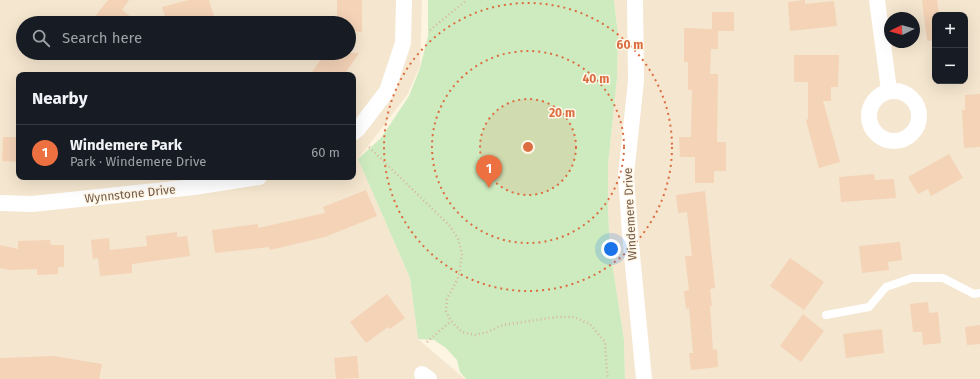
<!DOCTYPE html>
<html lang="en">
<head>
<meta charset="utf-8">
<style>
  body { margin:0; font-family:"Fira Sans",sans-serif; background:#20242c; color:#f1f3f6 }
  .controls { position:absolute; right:12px; top:12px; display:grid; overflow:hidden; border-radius:8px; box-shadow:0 4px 16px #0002 }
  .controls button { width:36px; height:36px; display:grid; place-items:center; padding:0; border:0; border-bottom:1px solid #363941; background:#171b24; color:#f1f3f6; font:20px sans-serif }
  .compass { position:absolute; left:884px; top:12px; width:36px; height:36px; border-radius:50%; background:#171b24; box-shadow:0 4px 16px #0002; rotate:265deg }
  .you { position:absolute; left:611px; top:249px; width:14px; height:14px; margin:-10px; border:3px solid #fff; border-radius:50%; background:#1a73e8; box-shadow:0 0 0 6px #1a73e833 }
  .badge { display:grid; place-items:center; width:26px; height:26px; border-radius:50%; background:#ed7040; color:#fff; font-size:13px; font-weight:700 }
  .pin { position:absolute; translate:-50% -33px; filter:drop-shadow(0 1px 2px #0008) }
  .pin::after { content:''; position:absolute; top:21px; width:14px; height:12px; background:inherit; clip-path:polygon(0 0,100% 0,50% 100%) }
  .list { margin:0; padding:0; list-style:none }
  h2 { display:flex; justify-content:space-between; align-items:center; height:52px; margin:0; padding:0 16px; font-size:17px }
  h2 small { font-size:13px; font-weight:400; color:#9ea1a6 }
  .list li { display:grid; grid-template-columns:26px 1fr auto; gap:12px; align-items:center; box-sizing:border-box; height:56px; padding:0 16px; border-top:1px solid #363941 }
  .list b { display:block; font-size:15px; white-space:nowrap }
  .list p { margin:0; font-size:13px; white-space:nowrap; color:#9ea1a6 }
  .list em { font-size:13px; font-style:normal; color:#9ea1a6 }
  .icon { flex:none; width:22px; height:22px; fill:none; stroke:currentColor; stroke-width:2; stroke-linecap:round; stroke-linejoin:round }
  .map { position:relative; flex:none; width:980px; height:379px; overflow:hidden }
  .search { position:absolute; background:#171b24; box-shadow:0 4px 16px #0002; left:16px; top:16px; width:340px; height:44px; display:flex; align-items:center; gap:10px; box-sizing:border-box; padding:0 14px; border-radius:22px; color:#9ea1a6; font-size:15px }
  .panel { position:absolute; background:#171b24; box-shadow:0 4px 16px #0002; left:16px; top:72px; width:340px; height:108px; border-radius:8px }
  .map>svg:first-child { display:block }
</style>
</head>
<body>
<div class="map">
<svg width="980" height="379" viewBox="0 0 980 379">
  <rect width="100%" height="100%" fill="#fdf4e1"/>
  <!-- residential -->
  <g fill="#f5e6cf" fill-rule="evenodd">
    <path d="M0 0H422L420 66 407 95 358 159 410 278 418 339 465 379H0ZM23 23H349V53H23ZM19 75H353V177H19Z"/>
    <path d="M614 0H980V379H625L624 340 610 249 608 210V165L617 78 618 35ZM935 15H965V81H935ZM890 18H914V42H890Z"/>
  </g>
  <!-- green -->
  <path fill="#ceebbf" d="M428 0H614L618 35 617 78 608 165V210L610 249 624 340 625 379H466L460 372 457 360 446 348 434 340 418 339 410 278 358 159 381 138 409 96 420 68 428 36Z"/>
  <!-- building -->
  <g fill="#f4d3b7">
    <path d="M108 0H129L122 10 139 23H90Z"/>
    <path d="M189 0H209L215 20 203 23H167L162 7Z"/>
    <path d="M337 0H362V32L349 31V23H337Z"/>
    <path d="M805 0V4L834 1 837 26 790 31 788 2Z"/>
    <path d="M922 0H937L939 15H935V40L927 41Z"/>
    <path d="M712 12H734V31H718V49H711L710 74H718L717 142H726V171H714V183H695V157H680L679 137H691L692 90H688V62H684V28L712 29Z"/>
    <path d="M325 53H359L344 75H310Z"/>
    <path d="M794 55H839L838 87H831V101H823L840 162 819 168 806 120 808 119V82H794Z"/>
    <path d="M980 94V147L964 148 962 110H965V95Z"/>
    <path d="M3 137H19V162L2 161Z"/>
    <path d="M949 154 963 178 931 196 928 189 918 194 908 177Z"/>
    <path d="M874 174 875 180 894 179 896 198 841 202 839 177Z"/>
    <path d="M366 190 377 216 325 237 270 250 269 247 215 253 212 230 258 224V228L325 213 323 207Z"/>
    <path d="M705 191 715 288 710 289 712 306H710L713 350 717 349 718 367 691 370 689 353H693L689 308 686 309 684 291 689 290 685 256H692L687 212 678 213 676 195Z"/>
    <path d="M177 232V237L187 236 190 256 132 264V273L100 276 98 258 93 259 91 240 109 238 110 250 147 246 146 236Z"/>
    <path d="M50 240 51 245H64V267H58V274L37 275V269L10 270 0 268V245L18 249V241Z"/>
    <path d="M900 242 902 260 888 262 889 270 862 273 859 246Z"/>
    <path d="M790 258 824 282 804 310 770 286Z"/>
    <path d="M387 294 405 318 390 329 388 327 366 343 350 322Z"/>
    <path d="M928 302 929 313 938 312 941 343 923 345 922 332H913L910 304Z"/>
    <path d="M803 314 824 331 801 362 780 346Z"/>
    <path d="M980 325V344L967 345 965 327Z"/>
    <path d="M882 329 884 353 846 358 843 334Z"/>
    <path d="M54 356 102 364 99 379H0V358Z"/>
    <path d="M357 356 359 378 336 379 334 358Z"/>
  </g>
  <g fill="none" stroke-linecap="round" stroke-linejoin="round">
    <!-- path -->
    <g stroke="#d8b69b" stroke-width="2.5" stroke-dasharray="1 3" stroke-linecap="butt">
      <path d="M430 30 467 0"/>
      <path d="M369 147 450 226 458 239 462 254 459 276 447 299 446 311 451 321 462 332 475 335 487 332 503 325 557 317H574L590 324 605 342 607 373 608 379"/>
      <path d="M427 342 451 321"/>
    </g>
    <!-- lane -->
    <path stroke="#fff" stroke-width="8" d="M826 315 869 307 886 287 912 278H943L974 294 980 293"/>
    <!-- street -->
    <g stroke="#fff" stroke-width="16">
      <path d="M635 0 636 81 626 175 630 234 644 379"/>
      <path d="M877 0 889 90"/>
      <circle cx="894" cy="116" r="25"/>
      <path d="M353 133 358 129 387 91 403 43 404 0"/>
      <path d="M0 203 32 204 194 187 259 177"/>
      <path d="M422 374 429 379"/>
    </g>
  </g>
  <!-- distance rings -->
  <circle cx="528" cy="147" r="48" fill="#db6d41" fill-opacity=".12"/>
  <g fill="none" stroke="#db6d41" stroke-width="2" stroke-dasharray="2 4">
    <circle cx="528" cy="147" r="48"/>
    <circle cx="528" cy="147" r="96"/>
    <circle cx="528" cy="147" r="144"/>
  </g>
  <g text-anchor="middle" stroke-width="3" stroke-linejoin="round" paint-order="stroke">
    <!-- street labels -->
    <g font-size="12" fill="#755a47" stroke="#fff7e8">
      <text transform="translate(130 194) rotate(-6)" y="4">Wynnstone Drive</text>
      <text transform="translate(630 214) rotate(-93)" y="4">Windemere Drive</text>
    </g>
  </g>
  <circle cx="528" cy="147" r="6" fill="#db6d41" stroke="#fff7e8" stroke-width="2"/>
  <g font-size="12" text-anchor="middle" font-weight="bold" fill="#db6d41" stroke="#fff7e8" stroke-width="3" stroke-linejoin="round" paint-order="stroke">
    <text x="630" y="49">60 m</text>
    <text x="596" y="83">40 m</text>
    <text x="562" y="117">20 m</text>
  </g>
</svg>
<div class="controls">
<button>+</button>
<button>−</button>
</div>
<svg class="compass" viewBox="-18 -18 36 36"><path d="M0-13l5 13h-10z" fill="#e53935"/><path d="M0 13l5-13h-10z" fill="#9ea1a6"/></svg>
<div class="you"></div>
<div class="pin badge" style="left:489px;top:188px">1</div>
<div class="search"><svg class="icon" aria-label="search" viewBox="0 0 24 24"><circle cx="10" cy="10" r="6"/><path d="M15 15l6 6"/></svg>Search here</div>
<section class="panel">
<h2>Nearby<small></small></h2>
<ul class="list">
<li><span class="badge">1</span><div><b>Windemere Park</b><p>Park · Windemere Drive</p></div><em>60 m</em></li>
</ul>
</section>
</div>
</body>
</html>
